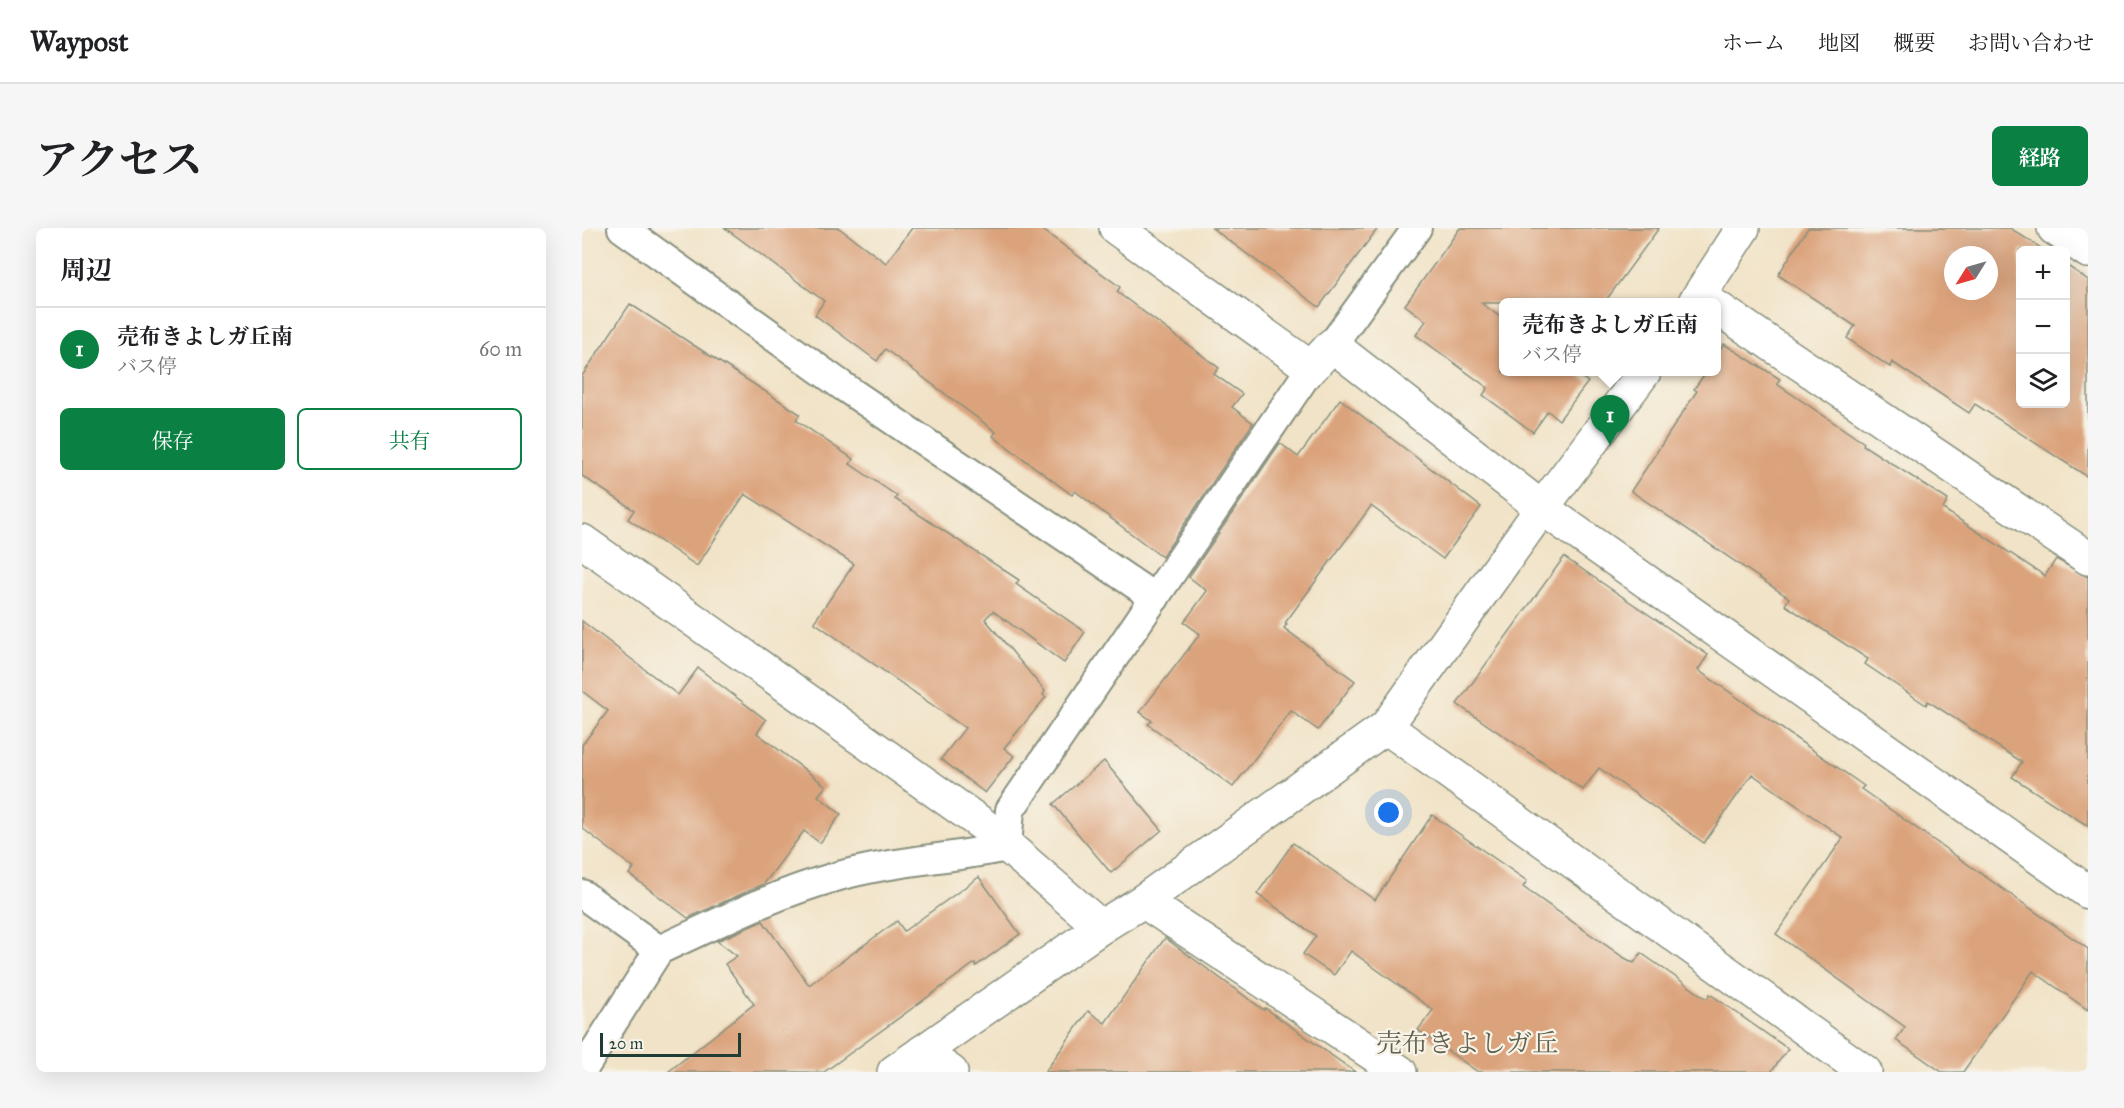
<!DOCTYPE html>
<html lang="ja">
<head>
<meta charset="utf-8">
<style>
  body { margin:0; font-family:"IM FELL Great Primer","Noto Serif JP",serif; background:#f6f6f6; color:#202124 }
  .controls { position:absolute; right:18px; top:18px; display:grid; overflow:hidden; border-radius:9px; box-shadow:0 6px 24px #0002 }
  .controls button { width:54px; height:54px; display:grid; place-items:center; padding:0; border:0; border-bottom:2px solid #e0e0e0; background:#fff; color:#202124; font:30px sans-serif }
  .compass { position:absolute; left:1362px; top:18px; width:54px; height:54px; border-radius:50%; background:#fff; box-shadow:0 6px 24px #0002; rotate:233deg }
  .scale { position:absolute; left:18px; bottom:15px; width:141px; box-sizing:border-box; padding-left:6px; border:3px solid #1f3d34; border-top:0; font-size:16px; line-height:21px; white-space:nowrap; color:#1f3d34; -webkit-text-stroke:4px #f7f3e8; paint-order:stroke }
  .you { position:absolute; left:807px; top:585px; width:21px; height:21px; margin:-15px; border:4px solid #fff; border-radius:50%; background:#1a73e8; box-shadow:0 0 0 9px #1a73e833 }
  .badge { display:grid; place-items:center; width:39px; height:39px; border-radius:50%; background:#0b8043; color:#fff; font-size:20px; font-weight:700 }
  .pin { position:absolute; translate:-50% -50px; filter:drop-shadow(0 2px 3px #0008) }
  .pin::after { content:''; position:absolute; top:32px; width:21px; height:18px; background:inherit; clip-path:polygon(0 0,100% 0,50% 100%) }
  .popup { position:absolute; left:917px; top:70px; width:222px; height:78px; box-sizing:border-box; display:grid; place-content:center; border-radius:9px; background:#fff; filter:drop-shadow(0 2px 4px #0005); font-size:20px; white-space:nowrap; color:#757577 }
  .popup b { font-size:22px; color:#202124 }
  .popup::after { content:''; position:absolute; left:50%; top:100%; margin-left:-12px; border:12px solid transparent; border-top-color:#fff }
  .list { margin:0; padding:0; list-style:none }
  h2 { display:flex; justify-content:space-between; align-items:center; height:78px; margin:0; padding:0 24px; font-size:26px }
  h2 small { font-size:20px; font-weight:400; color:#757577 }
  .list li { display:grid; grid-template-columns:39px 1fr auto; gap:18px; align-items:center; box-sizing:border-box; height:84px; padding:0 24px; border-top:2px solid #e0e0e0 }
  .list b { display:block; font-size:22px; white-space:nowrap }
  .list p { margin:0; font-size:20px; white-space:nowrap; color:#757577 }
  .list em { font-size:20px; font-style:normal; color:#757577 }
  .actions { display:flex; gap:12px; padding:18px 24px }
  .actions a { flex:1; padding:14px 0; border:2px solid #0b8043; border-radius:9px; text-align:center; font-size:21px; color:#0b8043 }
  .actions .main { background:#0b8043; color:#fff }
  .icon { flex:none; width:33px; height:33px; fill:none; stroke:currentColor; stroke-width:2; stroke-linecap:round; stroke-linejoin:round }
  .map { position:relative; flex:none; width:1506px; height:844px; overflow:hidden; border-radius:9px }
  header { display:flex; align-items:center; gap:36px; box-sizing:border-box; height:84px; padding:0 30px; background:#fff; border-bottom:2px solid #e0e0e0 }
  header strong { font-size:28px }
  nav { display:flex; gap:33px; margin-inline-start:auto; font-size:21px }
  .intro { display:flex; align-items:center; justify-content:space-between; box-sizing:border-box; height:144px; padding:0 36px }
  h1 { margin:0; font-size:42px }
  .button { padding:15px 27px; border-radius:9px; background:#0b8043; color:#fff; font-size:21px; font-weight:700 }
  main { display:flex; gap:36px; padding:0 36px }
  aside { flex:1; background:#fff; border-radius:9px; box-shadow:0 6px 24px #0002 }
  .map>svg:first-child { display:block }
</style>
</head>
<body>
<header>
<strong>Waypost</strong>
<nav><a>ホーム</a><a>地図</a><a>概要</a><a>お問い合わせ</a></nav>
</header>
<div class="intro"><h1>アクセス</h1><a class="button">経路</a></div>
<main>
<aside>
<h2>周辺<small></small></h2>
<ul class="list">
<li><span class="badge">1</span><div><b>売布きよしガ丘南</b><p>バス停</p></div><em>60 m</em></li>
</ul>
<div class="actions"><a class="main">保存</a><a>共有</a></div>
</aside>
<div class="map">
<svg width="1506" height="844" viewBox="0 0 1506 844">
  <rect width="100%" height="100%" fill="#f7f3e8"/>
  <filter id="ink" filterUnits="userSpaceOnUse"><feTurbulence type="fractalNoise" baseFrequency=".0167" numOctaves="2"/><feDisplacementMap in="SourceGraphic" scale="12" xChannelSelector="R" yChannelSelector="G"/><feConvolveMatrix kernelMatrix="1 2 1 2 8 2 1 2 1" color-interpolation-filters="sRGB"/></filter>
  <filter id="wash" filterUnits="userSpaceOnUse"><feTurbulence type="fractalNoise" baseFrequency=".008" numOctaves="4" result="noise"/><feDisplacementMap in="SourceGraphic" scale="24" xChannelSelector="R" yChannelSelector="G"/><feGaussianBlur stdDeviation="1.35" result="paint"/><feColorMatrix in="noise" values="0 0 0 0 0 0 0 0 0 0 0 0 0 0 0 0 0 1.4 0 .05"/><feComposite in="paint" operator="in"/></filter>
  <g filter="url(#wash)">
    <rect width="100%" height="100%" fill="#f1e3c7"/>
    <g id="blocks">
      <!-- building -->
      <g fill="#dba37c" fill-rule="evenodd">
        <path d="M143 0H257L304 35 330 0H458L538 59 535 64 637 140 632 146 660 166 650 179 671 195 580 329 493 263 490 267 411 208 414 204 303 121 295 133 233 87 242 73Z"/>
        <path d="M630 0H796L737 79Z"/>
        <path d="M878 0H1077L1022 75H899L921 91V144H992L1006 154 977 192 966 183 951 204 901 167 906 160 834 107 844 93 823 77Z"/>
        <path d="M1226 0H1428L1462 22H1438V176H1484V37L1506 52V249L1393 176 1387 185 1310 134 1308 139 1265 110 1273 98 1196 47ZM1371 27H1407V63H1371Z"/>
        <path d="M48 76 218 186 214 192 271 231 268 236 315 268 313 271 437 352 434 356 503 404 482 435 411 383 403 391 463 463 461 467 464 469 422 520 432 528 403 565 359 531 383 500 232 394 272 336 163 266 115 338 46 291 52 282 0 248V148Z"/>
        <path d="M1142 116 1198 151 1195 156 1282 215 1281 217 1366 272 1361 281 1463 348 1474 331 1506 349V598L1430 549 1440 534 1346 473 1344 477 1283 436 1286 431 1203 377 1207 370 1049 263 1115 163 1112 161 1124 144H1134V127Z"/>
        <path d="M758 171 899 279 861 331 789 278 703 395 705 396 702 400 773 453 736 502 709 483 651 559 566 496 570 493 558 484 618 406 602 394 625 363 607 349 698 215 716 229Z"/>
        <path d="M982 329 1126 427 1116 442 1282 558 1279 561 1506 721V782L1451 743 1381 844H1360L1314 812 1323 799 1194 706 1261 610 1170 546 1122 615 1017 540 1001 562 875 476Z"/>
        <path d="M0 393 96 467 116 440 184 492 175 505 244 558 236 568 259 586 238 615 222 603 182 656 106 690 47 646 52 640 0 600V517L26 483 0 463Z"/>
        <path d="M522 533 580 602 529 645 471 576Z"/>
        <path d="M850 587 945 653 941 659 1041 729 1052 735 1059 725 1125 771 1128 766 1206 821 1189 844H896L836 802 851 782 769 723 752 747 721 726 734 708 675 666 711 615 793 672Z"/>
        <path d="M397 649 438 706 394 738 393 735 242 844H86L172 776 143 736 155 728 135 713 181 693 227 757 315 693 322 703Z"/>
        <path d="M583 710 682 782 683 780 773 844H463L506 783 523 795Z"/>
      </g>
    </g>
  </g>
  <g filter="url(#ink)">
    <use href="#blocks" fill-opacity="0" stroke="#88907e" stroke-width="1.5"/>
    <g fill="none" stroke-linecap="round" stroke-linejoin="round">
      <!-- service casing -->
      <g stroke="#88907e" stroke-width="32">
        <g id="service">
          <path d="M40 0 262 159 573 370"/>
          <path d="M750 117 835 0"/>
          <path d="M0 666 77 722C134 696 190 667 250 650 307 633 367 631 425 619L428 582 729 140"/>
          <path d="M0 843 77 722"/>
        </g>
      </g>
      <!-- minor casing -->
      <g stroke="#88907e" stroke-width="36">
        <g id="minor">
          <path d="M534 0 729 140 750 117 960 280 1506 664"/>
          <path d="M1472 0 1506 23"/>
          <path d="M1113 74 1161 0"/>
          <path d="M1134 79 1506 330"/>
          <path d="M0 313 400 596 519 699"/>
          <path d="M804 499 1283 844"/>
          <path d="M561 673 818 844"/>
          <path d="M340 824 369 844"/>
          <path d="M312 844 519 699 561 673 804 499 960 280 1062 144"/>
        </g>
      </g>
      <!-- service -->
      <use href="#service" stroke="#fff" stroke-width="28"/>
      <!-- minor -->
      <use href="#minor" stroke="#fff" stroke-width="33"/>
    </g>
  </g>
  <g text-anchor="middle" stroke-width="4.5" stroke-linejoin="round" paint-order="stroke">
    <!-- neighbourhood labels -->
    <g font-size="26" fill="#61614d" stroke="#f7f3e8">
      <text x="885" y="824">売布きよしガ丘</text>
    </g>
  </g>
</svg>
<div class="controls">
<button>+</button>
<button>−</button>
<button><svg class="icon" aria-label="layers" viewBox="0 0 24 24"><path d="M12 4l9 5-9 5-9-5zM3 14l9 5 9-5"/></svg></button>
</div>
<svg class="compass" viewBox="-18 -18 36 36"><path d="M0-13l5 13h-10z" fill="#e53935"/><path d="M0 13l5-13h-10z" fill="#757577"/></svg>
<div class="scale">20 m</div>
<div class="you"></div>
<div class="pin badge" style="left:1028px;top:217px">1</div>
<div class="popup"><b>売布きよしガ丘南</b>バス停</div>
</div>
</main>
</body>
</html>
